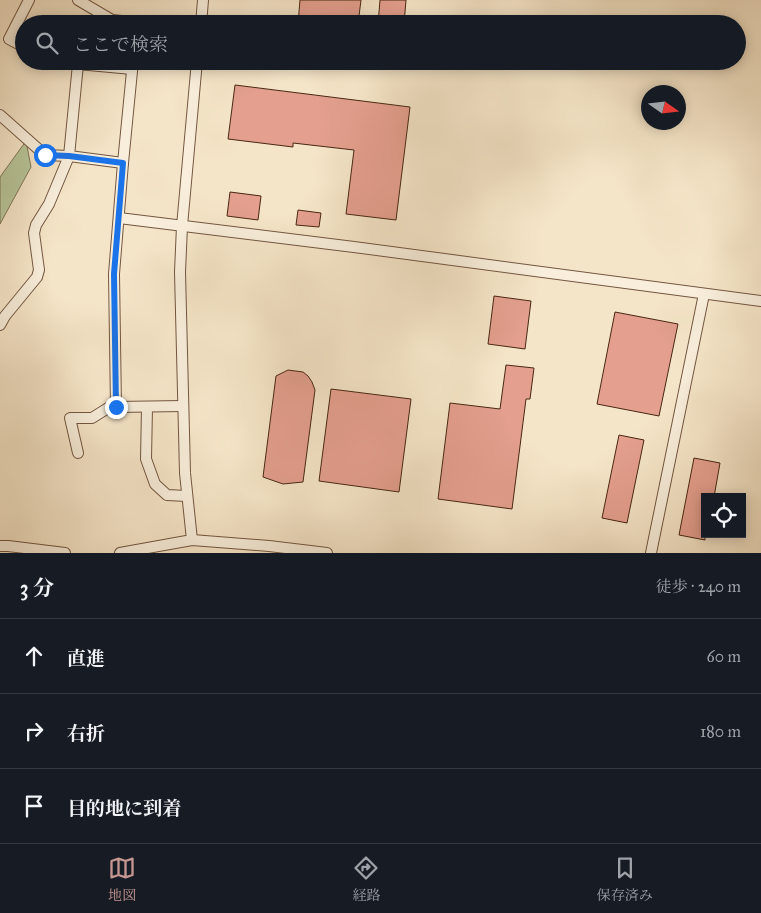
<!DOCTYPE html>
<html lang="ja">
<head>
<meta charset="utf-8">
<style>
  body { margin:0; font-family:"IM FELL Great Primer","Noto Serif JP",serif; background:#242831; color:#f1f3f6 }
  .controls { position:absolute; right:15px; bottom:15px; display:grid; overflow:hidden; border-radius:0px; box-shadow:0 2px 12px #0003 }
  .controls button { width:45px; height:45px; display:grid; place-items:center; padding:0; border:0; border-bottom:1px solid #363941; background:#171b24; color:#f1f3f6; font:25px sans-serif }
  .compass { position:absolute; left:641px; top:85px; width:45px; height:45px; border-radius:50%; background:#171b24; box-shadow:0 2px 12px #0003; rotate:104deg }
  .stop { position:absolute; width:15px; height:15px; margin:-11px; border:4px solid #1a73e8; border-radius:50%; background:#fff }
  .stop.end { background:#1a73e8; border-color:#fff; box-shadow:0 1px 5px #0008 }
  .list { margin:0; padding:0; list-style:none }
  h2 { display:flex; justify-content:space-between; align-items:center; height:65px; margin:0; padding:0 20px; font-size:21px }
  h2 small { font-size:16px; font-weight:400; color:#9ea1a6 }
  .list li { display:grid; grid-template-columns:32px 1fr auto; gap:15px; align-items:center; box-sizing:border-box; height:75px; padding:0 20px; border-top:1px solid #363941 }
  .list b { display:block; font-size:19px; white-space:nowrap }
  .list em { font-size:16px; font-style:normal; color:#9ea1a6 }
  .icon { flex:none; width:28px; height:28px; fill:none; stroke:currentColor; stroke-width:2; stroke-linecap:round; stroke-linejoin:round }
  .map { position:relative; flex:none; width:761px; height:553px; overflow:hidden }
  .search { position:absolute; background:#171b24; box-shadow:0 2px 12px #0003; left:15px; right:15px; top:15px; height:55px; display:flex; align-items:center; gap:12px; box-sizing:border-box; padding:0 18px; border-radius:28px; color:#9ea1a6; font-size:19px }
  .sheet { height:290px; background:#171b24 }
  nav { display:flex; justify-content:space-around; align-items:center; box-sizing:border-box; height:70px; border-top:1px solid #363941; background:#171b24; font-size:14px; color:#9ea1a6 }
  nav a { display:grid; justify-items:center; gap:2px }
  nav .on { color:#c59692 }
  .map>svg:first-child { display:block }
</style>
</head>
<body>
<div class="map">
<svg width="761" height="553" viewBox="0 0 761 553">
  <rect width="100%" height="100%" fill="#f5e5c8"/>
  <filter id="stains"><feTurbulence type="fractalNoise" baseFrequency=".004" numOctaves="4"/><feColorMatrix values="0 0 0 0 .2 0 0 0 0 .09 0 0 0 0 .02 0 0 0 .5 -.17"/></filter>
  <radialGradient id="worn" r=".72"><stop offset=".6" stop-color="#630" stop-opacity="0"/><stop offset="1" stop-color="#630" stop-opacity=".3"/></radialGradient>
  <!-- green -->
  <path fill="#b7c599" stroke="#807656" d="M26 141 31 167 0 224V177Z"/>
  <!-- building -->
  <g fill="#e49f8e" stroke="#482712">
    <path d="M300 0H361L358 24H298Z"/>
    <path d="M380 0H406L404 24H378Z"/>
    <path d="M235 85 410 107 396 220 346 214 354 150 293 143V147L228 139Z"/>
    <path d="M230 192 261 196 258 220 227 216Z"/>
    <path d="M298 210 321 213 319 227 296 225Z"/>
    <path d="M494 296 531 301 525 349 488 344Z"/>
    <path d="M615 312 678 324 659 416 597 404Z"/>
    <path d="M506 365 534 368 530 399H526L512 509 438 499 450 403 500 409Z"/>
    <path d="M288 370 303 372 308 376 312 382 315 390 303 482 283 484 263 477 276 376Z"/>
    <path d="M331 389 411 399 399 492 319 481Z"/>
    <path d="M619 435 644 440 627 523 602 518Z"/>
    <path d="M694 458 720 463 714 497H705V540L679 535Z"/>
  </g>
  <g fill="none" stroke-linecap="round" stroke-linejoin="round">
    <!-- minor casing -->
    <g stroke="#735640" stroke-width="12">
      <g id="minor">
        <path d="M78 0 112 20 151 24"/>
        <path d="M201 24 203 0"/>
        <path d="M24 47 9 39 29 0"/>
        <path d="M60 61 78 64"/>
        <path d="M133 61 123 163 114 274 116 407 183 406"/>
        <path d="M0 115 45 155 69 156 123 163"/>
        <path d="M119 218 354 247 761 301"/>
        <path d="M0 325 5 316 37 277 39 270 34 233 36 225 49 204 69 156 78 64 132 69"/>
        <path d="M147 407 146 459 155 484 167 495 187 496"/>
        <path d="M78 453 70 418H92L108 408 116 407"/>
        <path d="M192 540 185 473 180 272 182 226 197 61"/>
        <path d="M0 546H8L65 553"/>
        <path d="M120 553 192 540 269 546 327 553"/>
        <path d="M651 553 704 294"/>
      </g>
    </g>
    <!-- minor -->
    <use href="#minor" stroke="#f8eedb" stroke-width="10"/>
  </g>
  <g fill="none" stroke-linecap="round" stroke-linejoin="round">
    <!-- route -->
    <path stroke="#1a73e8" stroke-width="6" d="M45 155 69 156 123 163 114 274 116 407"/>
  </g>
  <rect width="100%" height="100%" filter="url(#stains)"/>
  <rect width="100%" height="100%" fill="url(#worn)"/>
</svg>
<div class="controls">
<button><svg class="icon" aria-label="locate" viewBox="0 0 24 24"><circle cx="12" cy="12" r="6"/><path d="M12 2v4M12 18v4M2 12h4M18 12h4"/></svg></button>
</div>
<svg class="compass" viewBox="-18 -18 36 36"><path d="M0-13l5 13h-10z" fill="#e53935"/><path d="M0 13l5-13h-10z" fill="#9ea1a6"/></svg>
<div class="stop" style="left:45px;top:155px"></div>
<div class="stop end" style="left:116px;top:407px"></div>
<div class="search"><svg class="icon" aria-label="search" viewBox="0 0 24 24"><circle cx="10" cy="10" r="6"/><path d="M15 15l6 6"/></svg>ここで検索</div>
</div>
<section class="sheet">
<h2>3 分<small>徒歩 · 240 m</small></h2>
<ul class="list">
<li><svg class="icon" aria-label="ahead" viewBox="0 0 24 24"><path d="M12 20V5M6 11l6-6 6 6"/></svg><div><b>直進</b></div><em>60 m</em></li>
<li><svg class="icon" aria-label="right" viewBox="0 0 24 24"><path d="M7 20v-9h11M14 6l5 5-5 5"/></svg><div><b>右折</b></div><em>180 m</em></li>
<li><svg class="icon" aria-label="arrive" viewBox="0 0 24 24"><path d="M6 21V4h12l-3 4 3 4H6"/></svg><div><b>目的地に到着</b></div></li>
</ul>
</section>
<nav>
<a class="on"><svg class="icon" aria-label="map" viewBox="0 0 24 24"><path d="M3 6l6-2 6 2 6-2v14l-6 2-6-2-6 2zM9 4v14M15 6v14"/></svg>地図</a>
<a><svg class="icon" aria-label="directions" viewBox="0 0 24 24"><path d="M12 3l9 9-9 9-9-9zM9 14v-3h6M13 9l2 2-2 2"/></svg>経路</a>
<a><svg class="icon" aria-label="saved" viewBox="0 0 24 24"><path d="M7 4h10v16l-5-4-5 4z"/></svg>保存済み</a>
</nav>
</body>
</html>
